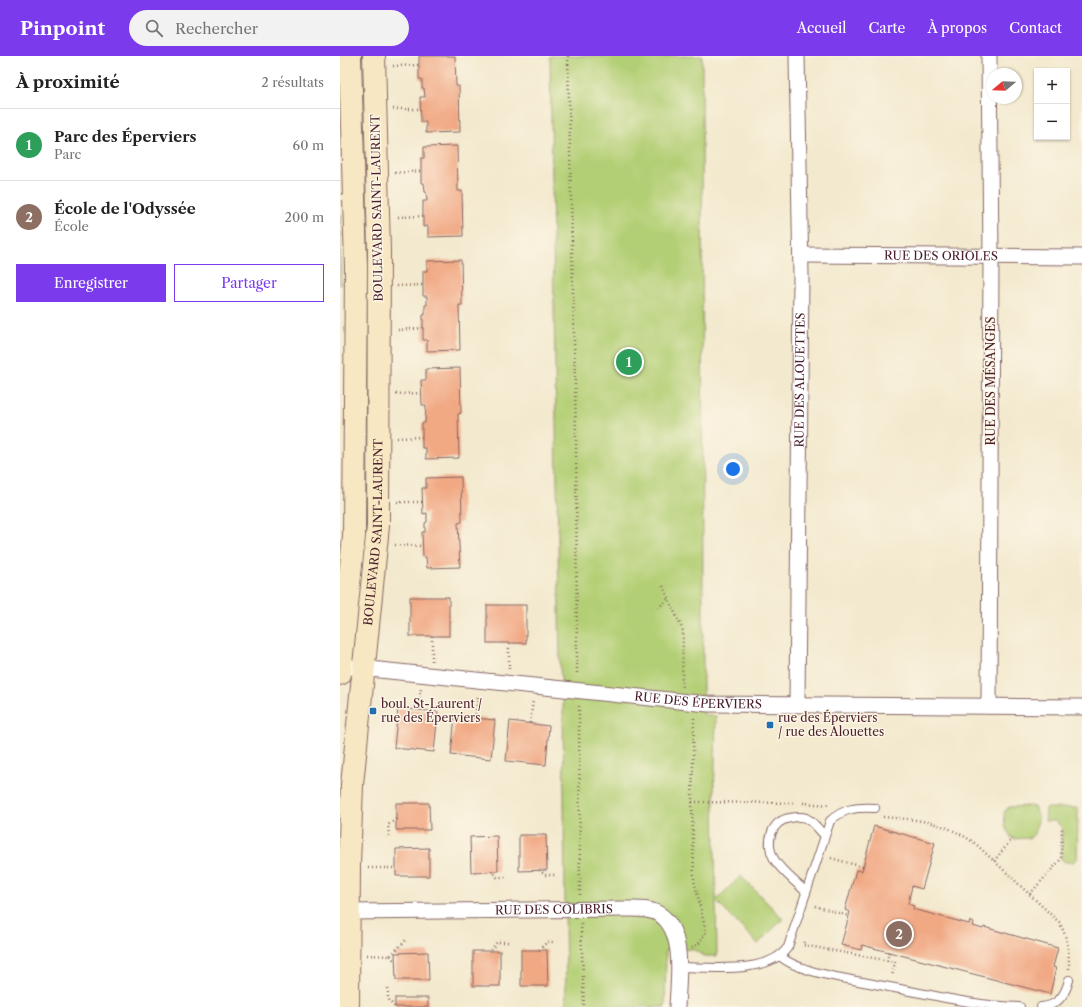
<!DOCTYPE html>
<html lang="fr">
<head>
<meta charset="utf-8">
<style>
  body { margin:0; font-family:"Libre Caslon Text",serif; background:#f2f2f2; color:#222 }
  .controls { position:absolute; right:12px; top:12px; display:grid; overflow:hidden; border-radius:0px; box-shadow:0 1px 3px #0004 }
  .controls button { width:36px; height:36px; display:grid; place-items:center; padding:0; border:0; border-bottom:1px solid #e0e0e0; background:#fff; color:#222; font:20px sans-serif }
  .compass { position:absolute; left:646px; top:12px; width:36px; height:36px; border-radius:50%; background:#fff; box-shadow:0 1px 3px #0004; rotate:251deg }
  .you { position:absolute; left:393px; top:413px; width:14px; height:14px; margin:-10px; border:3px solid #fff; border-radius:50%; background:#1a73e8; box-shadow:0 0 0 6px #1a73e833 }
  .badge { display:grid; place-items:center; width:26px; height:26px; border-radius:50%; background:#7c3aed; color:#fff; font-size:13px; font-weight:700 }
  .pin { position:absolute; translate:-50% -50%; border:2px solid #fff; box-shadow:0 1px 4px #0006 }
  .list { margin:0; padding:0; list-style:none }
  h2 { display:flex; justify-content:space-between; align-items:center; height:52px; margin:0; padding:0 16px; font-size:17px }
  h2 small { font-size:13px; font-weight:400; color:#767676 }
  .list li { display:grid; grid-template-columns:26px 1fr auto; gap:12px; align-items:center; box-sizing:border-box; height:72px; padding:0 16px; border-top:1px solid #e0e0e0 }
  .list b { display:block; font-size:15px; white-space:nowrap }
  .list p { margin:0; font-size:13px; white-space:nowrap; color:#767676 }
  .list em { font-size:13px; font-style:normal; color:#767676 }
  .actions { display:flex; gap:8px; padding:12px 16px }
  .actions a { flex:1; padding:9px 0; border:1px solid #7c3aed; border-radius:0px; text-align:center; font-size:14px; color:#7c3aed }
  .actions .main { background:#7c3aed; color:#fff }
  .icon { flex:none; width:22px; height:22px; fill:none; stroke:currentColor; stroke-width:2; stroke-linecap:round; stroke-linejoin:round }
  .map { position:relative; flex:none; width:742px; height:951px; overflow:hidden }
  header { display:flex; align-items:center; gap:24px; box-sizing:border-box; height:56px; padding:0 20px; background:#7c3aed; color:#fff }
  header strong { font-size:19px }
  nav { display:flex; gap:22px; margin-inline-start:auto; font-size:14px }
  .search { width:280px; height:36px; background:#f2f2f2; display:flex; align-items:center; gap:10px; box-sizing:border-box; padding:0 14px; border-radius:22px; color:#767676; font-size:15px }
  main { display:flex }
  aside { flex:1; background:#fff }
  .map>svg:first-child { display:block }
</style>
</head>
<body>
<header>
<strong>Pinpoint</strong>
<div class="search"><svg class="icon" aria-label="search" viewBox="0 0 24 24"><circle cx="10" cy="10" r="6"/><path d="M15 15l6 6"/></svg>Rechercher</div>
<nav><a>Accueil</a><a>Carte</a><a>À propos</a><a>Contact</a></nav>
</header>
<main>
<aside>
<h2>À proximité<small>2 résultats</small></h2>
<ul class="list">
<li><span class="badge" style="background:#2e9e5b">1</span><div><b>Parc des Éperviers</b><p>Parc</p></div><em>60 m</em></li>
<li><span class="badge" style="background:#8d6e63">2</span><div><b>École de l'Odyssée</b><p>École</p></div><em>200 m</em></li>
</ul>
<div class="actions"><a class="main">Enregistrer</a><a>Partager</a></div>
</aside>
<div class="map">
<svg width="742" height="951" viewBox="0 0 742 951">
  <rect width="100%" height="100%" fill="#fcf5e5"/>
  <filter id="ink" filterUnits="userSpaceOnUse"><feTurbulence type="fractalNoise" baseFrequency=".025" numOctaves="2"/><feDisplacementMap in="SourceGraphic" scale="8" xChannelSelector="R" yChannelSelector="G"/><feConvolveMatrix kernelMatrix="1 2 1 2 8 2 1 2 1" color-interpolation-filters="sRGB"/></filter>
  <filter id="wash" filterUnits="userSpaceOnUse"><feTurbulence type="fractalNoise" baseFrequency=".012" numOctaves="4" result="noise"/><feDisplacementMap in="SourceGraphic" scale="16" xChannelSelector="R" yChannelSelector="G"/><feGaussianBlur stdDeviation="0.9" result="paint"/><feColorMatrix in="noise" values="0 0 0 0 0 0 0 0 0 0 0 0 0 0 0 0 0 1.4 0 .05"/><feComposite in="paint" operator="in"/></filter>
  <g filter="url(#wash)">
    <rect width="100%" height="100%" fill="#f3e9ce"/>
    <!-- green -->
    <g fill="#b3cf75" stroke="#7e7750">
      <path d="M210 0H362L363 635 364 659 376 660 374 749 376 844 401 820 443 863 418 888 376 845 377 900H365L352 893 326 894 325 951H226L223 646 220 612Z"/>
      <path d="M0 158 1 229H0Z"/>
      <path d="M690 750 694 751 699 761 694 778 690 782 672 783 665 770 664 756 669 751Z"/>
      <path d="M706 752H738L737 803 733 806H725L721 803 722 771 715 765H705Z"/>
    </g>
    <g id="blocks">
      <!-- building -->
      <g fill="#f1a984">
        <path d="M79 0H115L116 30H119L120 76 86 77V66H81L80 41H85L84 32H82V23H79Z"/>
        <path d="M117 90 118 135H122L123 180 88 181V170L83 171V145H87L86 136H85L84 127H81V102H84V91Z"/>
        <path d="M121 204 122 249H119L120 294 87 295V284H83V259H85V249H87V240H83V215H87V205Z"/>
        <path d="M120 312 121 357 118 358 119 402 86 403V392H82V367H85L86 349H82L81 324H86V313Z"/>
        <path d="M121 421 122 466 118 467 120 511 87 512 86 501H83L82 476H85V467L87 466V457L83 458 82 432H86V422Z"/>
        <rect x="70" y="541" width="39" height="39"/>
        <rect x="147" y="549" width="39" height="38"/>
        <path d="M58 652 98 656 94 696 54 692Z"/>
        <path d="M115 660 155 664 151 703 111 699Z"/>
        <path d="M170 665 209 670 206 709 166 705Z"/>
        <path d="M56 747H89L90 774H56Z"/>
        <path d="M534 770 595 787 582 833 572 830 568 848 574 850 573 853 629 868 630 865 634 867 633 870 643 873 644 871 718 892 713 911 716 912 710 938 522 889 521 894 501 889 510 856 505 854 516 814 522 815Z"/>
        <path d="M179 779H206L207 814 179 815Z"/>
        <path d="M157 780 158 815 131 816 130 781Z"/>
        <path d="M89 792V820H56V793Z"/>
        <path d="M181 894H207L208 930H181Z"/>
        <rect x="133" y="895" width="27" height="35"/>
        <path d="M88 896 89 924H56L55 897Z"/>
        <rect x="55" y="942" width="33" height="9"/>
      </g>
    </g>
  </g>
  <g filter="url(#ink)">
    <use href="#blocks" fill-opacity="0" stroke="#856664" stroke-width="1"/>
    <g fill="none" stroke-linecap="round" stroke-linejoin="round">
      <!-- lane casing -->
      <g stroke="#856664" stroke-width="10">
        <g id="lane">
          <path d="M466 836C456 826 441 815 434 803 425 786 431 765 450 762 455 761 461 760 466 762 473 765 478 773 484 779"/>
          <path d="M440 900C460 918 517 924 544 930 589 938 634 950 680 951"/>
          <path d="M338 911C368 911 429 919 448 891L490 765C504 752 517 751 535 752"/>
          <path d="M701 951C717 950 725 940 729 924"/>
        </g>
      </g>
      <!-- street casing -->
      <g stroke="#856664" stroke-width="17">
        <g id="street">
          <path d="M649 0 651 200 649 650"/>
          <path id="s1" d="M461 199 742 201"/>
          <path id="s2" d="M1 610 368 648 742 651"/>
          <path id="s3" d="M457 648 461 220 457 0"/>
          <path id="s4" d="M9 856 286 853C296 853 309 852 319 858 346 875 338 924 337 951"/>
        </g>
      </g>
      <!-- secondary casing -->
      <g stroke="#856664" stroke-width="24">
        <g id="secondary">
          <path d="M0 618 14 480 16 211 10 0"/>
          <path id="s5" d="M8 951 9 809 12 729 38 470 39 195 34 0"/>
        </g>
      </g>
      <!-- path -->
      <g stroke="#856664" stroke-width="2.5" stroke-dasharray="1 3" stroke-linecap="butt">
        <path d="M228 0 236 377 237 619"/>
        <path d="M53 10 79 9"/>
        <path d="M53 53H81"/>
        <path d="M55 117 81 115"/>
        <path d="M58 161 83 160"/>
        <path d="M57 230 83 229"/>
        <path d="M58 274 83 272"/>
        <path d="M56 338 82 337"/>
        <path d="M57 382 82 381"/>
        <path d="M57 446H83"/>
        <path d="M55 489 83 490"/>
        <path d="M323 530 343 575 342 631"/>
        <path d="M318 552 329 542"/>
        <path d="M92 605V580"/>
        <path d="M169 613V587"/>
        <path d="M239 650 240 839"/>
        <path d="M78 654 81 633"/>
        <path d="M135 662 138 640"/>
        <path d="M190 667 193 644"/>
        <path d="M352 746 456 747"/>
        <path d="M463 747 490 749"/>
        <path d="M543 761C582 764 603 765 636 788L719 866C728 882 729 895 729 914"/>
        <path d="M49 780 48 769 56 763"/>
        <path d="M491 802 523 811"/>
        <path d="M654 805 672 783"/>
        <path d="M28 812H56"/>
        <path d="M199 814 205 819H217"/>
        <path d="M151 815 157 821H168"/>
        <path d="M690 838 721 803 722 770"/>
        <path d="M475 850 509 860"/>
        <path d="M241 868 244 951"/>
        <path d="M464 886 463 889 555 906 552 920"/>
        <path d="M352 892 359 887 366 876 354 824 352 746 354 662"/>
        <path d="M151 894 157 886H169"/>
        <path d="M199 894 207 886H214"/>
        <path d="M27 899 50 900 66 884"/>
        <path d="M50 900 55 905"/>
        <path d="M547 905 549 896"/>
        <path d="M48 932V943L55 951"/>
      </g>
      <!-- lane -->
      <use href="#lane" stroke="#fff" stroke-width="8"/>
      <!-- street -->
      <use href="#street" stroke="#fff" stroke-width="15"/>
      <!-- secondary -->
      <use href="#secondary" stroke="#f7e8c3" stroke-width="22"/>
    </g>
  </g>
  <!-- markers -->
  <g fill="#1f6fb2" stroke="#fcf5e5" stroke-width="1.5">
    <rect x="29" y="651" width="8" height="8" rx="2"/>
    <rect x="426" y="665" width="8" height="8" rx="2"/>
  </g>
  <g text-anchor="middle" stroke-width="3" stroke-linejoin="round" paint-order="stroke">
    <!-- street labels -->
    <g font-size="12" fill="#4a1f2b" stroke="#fcf5e5">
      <text transform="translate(37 152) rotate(-91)" y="4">BOULEVARD SAINT-LAURENT</text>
      <text dy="4" stroke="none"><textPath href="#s1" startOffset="140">RUE DES ORIOLES</textPath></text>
      <text dy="4" stroke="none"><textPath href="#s3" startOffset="324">RUE DES ALOUETTES</textPath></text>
      <text transform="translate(651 325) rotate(-90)" y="4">RUE DES MÉSANGES</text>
      <text dy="4" stroke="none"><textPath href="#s5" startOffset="476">BOULEVARD SAINT-LAURENT</textPath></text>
      <text dy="4" stroke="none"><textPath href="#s2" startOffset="359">RUE DES ÉPERVIERS</textPath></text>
      <text dy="4" stroke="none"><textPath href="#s4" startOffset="205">RUE DES COLIBRIS</textPath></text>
    </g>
    <!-- poi labels -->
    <g font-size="12" fill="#4a1f2b" stroke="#fcf5e5" text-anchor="start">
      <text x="41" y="652">boul. St-Laurent /<tspan x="41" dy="14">rue des Éperviers</tspan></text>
      <text x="438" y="666">rue des Éperviers<tspan x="438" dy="14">/ rue des Alouettes</tspan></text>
    </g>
  </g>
</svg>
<div class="controls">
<button>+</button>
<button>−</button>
</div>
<svg class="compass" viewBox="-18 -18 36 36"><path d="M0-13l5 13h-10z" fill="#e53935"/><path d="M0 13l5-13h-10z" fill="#767676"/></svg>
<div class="you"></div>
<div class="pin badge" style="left:289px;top:306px;background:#2e9e5b">1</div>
<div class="pin badge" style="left:559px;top:878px;background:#8d6e63">2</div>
</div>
</main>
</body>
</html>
